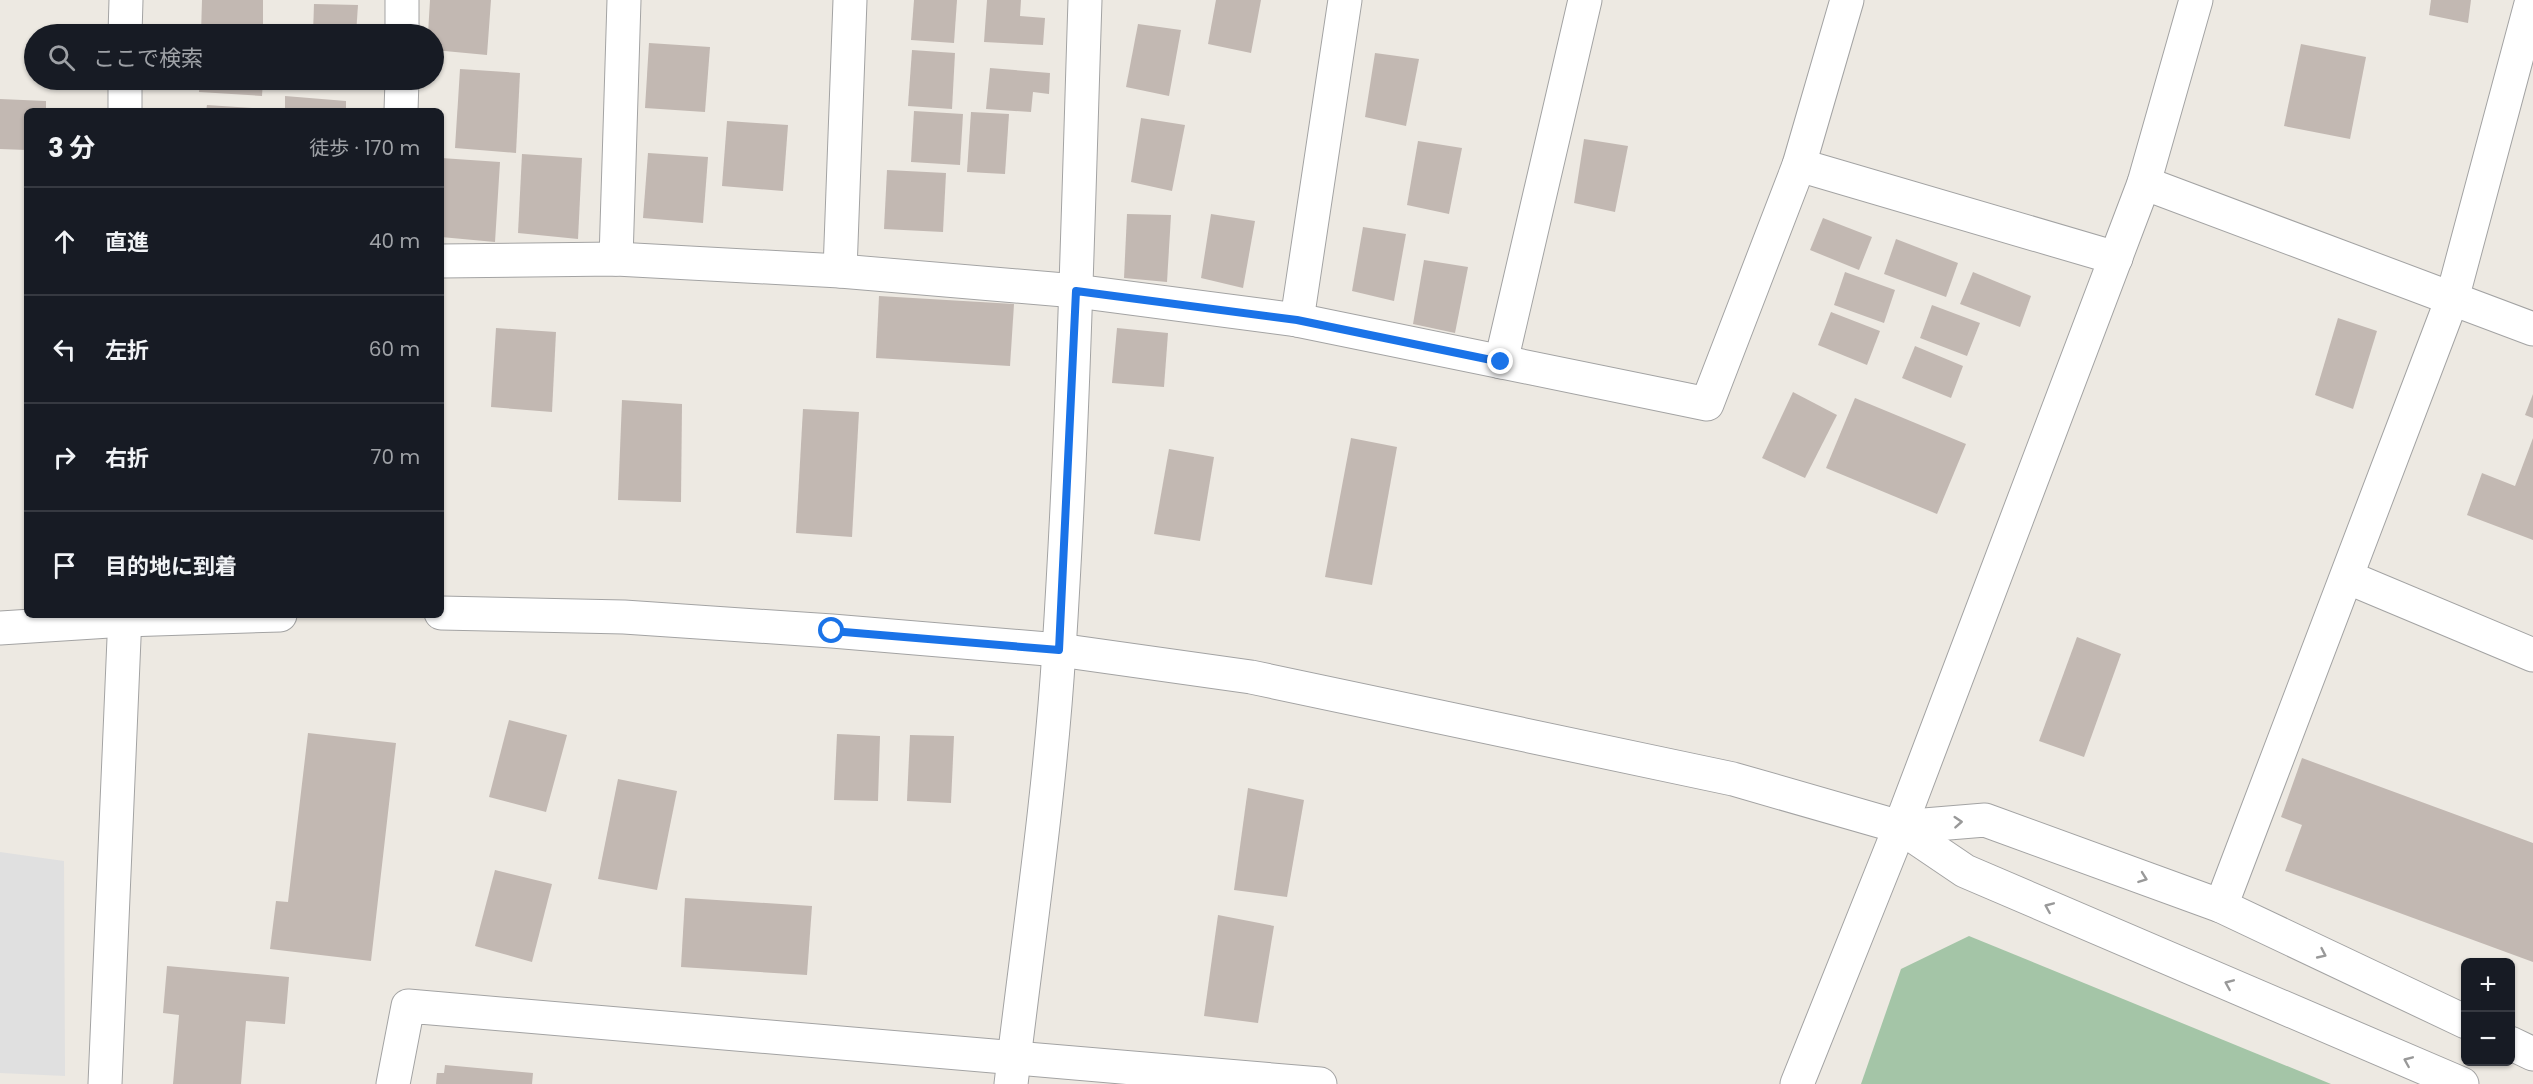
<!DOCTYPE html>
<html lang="ja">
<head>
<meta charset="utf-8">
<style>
  body { margin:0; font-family:Poppins,"Noto Sans JP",sans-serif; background:#242831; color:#f1f3f6 }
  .controls { position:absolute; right:18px; bottom:18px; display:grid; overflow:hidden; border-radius:9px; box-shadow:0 2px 4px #0004 }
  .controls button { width:54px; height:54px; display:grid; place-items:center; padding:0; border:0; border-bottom:2px solid #363941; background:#171b24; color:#f1f3f6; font:30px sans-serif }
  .stop { position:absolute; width:18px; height:18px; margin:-14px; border:4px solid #1a73e8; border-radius:50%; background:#fff }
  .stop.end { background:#1a73e8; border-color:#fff; box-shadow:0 2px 6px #0008 }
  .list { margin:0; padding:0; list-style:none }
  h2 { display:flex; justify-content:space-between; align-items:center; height:78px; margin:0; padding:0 24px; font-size:26px }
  h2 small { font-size:20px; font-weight:400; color:#9ea1a6 }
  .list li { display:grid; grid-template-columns:39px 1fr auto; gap:18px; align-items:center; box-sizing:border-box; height:108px; padding:0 24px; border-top:2px solid #363941 }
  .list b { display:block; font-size:22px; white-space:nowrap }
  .list em { font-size:20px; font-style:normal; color:#9ea1a6 }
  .icon { flex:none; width:33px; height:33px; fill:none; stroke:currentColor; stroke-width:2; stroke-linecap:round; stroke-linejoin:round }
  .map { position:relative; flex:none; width:2533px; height:1084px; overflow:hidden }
  .search { position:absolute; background:#171b24; box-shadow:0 2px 4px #0004; left:24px; top:24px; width:420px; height:66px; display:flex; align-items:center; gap:15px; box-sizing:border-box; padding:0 21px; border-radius:33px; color:#9ea1a6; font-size:22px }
  .panel { position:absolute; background:#171b24; box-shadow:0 2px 4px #0004; left:24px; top:108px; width:420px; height:510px; border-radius:9px }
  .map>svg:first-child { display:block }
</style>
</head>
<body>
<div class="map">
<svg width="2533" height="1084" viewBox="0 0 2533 1084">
  <rect width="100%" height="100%" fill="#ede9e2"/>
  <!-- cemetery -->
  <path fill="#a4c5a7" d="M1969 936 2331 1084H1861L1901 969Z"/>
  <!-- parking -->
  <path fill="#e0e0e0" d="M0 852 64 861 65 1076 0 1073Z"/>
  <!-- building -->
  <g fill="#c2b8b2">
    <path d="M202 0H263V34H201Z"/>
    <path d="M430 0H491L487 55 434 50V34H428Z"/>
    <path d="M914 0H957L954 43 911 40Z"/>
    <path d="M987 0H1021L1020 16 1045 18 1043 45 984 42Z"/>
    <path d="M1216 0H1261L1251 53 1208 44Z"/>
    <path d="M2431 0H2471L2468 23 2429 15Z"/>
    <path d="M314 4 358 5 356 34H313Z"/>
    <path d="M1138 24 1181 30 1169 96 1126 87Z"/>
    <path d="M649 43 710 47 705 112 645 108Z"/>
    <path d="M2301 44 2366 57 2350 139 2284 126Z"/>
    <path d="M912 50 955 53 952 109 908 106Z"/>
    <path d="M1375 53 1419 59 1406 126 1365 117Z"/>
    <path d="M990 68 1050 73 1049 94 1033 92 1031 112 986 109Z"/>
    <path d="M460 69 520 73 516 153 455 148Z"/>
    <path d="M200 80H263L262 96 199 92Z"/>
    <path d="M285 96 346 101V111H285Z"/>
    <path d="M0 99 46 101V111H27V150L0 149Z"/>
    <path d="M207 105 267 109V111H206Z"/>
    <path d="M914 111 963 114 960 165 911 162Z"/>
    <path d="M971 112 1009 114 1005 174 967 172Z"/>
    <path d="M1141 118 1185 125 1172 191 1131 182Z"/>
    <path d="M727 121 788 125 783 191 722 186Z"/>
    <path d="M1584 139 1628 146 1615 212 1574 203Z"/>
    <path d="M1418 141 1462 148 1449 214 1407 205Z"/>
    <path d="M648 153 708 157 703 223 643 218Z"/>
    <path d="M522 154 582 158 578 239 518 233Z"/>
    <path d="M441 158 500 162 495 242 441 237Z"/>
    <path d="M887 170 946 173 943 232 884 229Z"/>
    <path d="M1127 214 1171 215 1167 282 1124 278Z"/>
    <path d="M1211 214 1255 221 1243 288 1201 278Z"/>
    <path d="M1823 218 1872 237 1859 270 1810 250Z"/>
    <path d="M1363 227 1406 234 1394 301 1352 291Z"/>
    <path d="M1896 239 1958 263 1946 297 1884 274Z"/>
    <path d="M1424 260 1468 267 1455 333 1413 324Z"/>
    <path d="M1845 272 1895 290 1884 323 1834 305Z"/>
    <path d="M1973 272 2031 296 2020 327 1960 304Z"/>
    <path d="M879 296 1014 304 1010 366 876 358Z"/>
    <path d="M1932 305 1980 323 1967 356 1920 338Z"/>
    <path d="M1831 312 1880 331 1867 365 1818 345Z"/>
    <path d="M2338 318 2377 331 2353 409 2315 395Z"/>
    <path d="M496 328 556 332 552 412 491 407Z"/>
    <path d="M1117 328 1168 333 1164 387 1112 383Z"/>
    <path d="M1915 346 1963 366 1951 398 1902 378Z"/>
    <path d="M1793 392 1837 415 1805 478 1762 458Z"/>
    <path d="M2533 394V418L2525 415Z"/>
    <path d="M1855 398 1966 444 1937 514 1826 468Z"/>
    <path d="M622 400 682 404 681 502 618 500Z"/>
    <path d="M803 409 859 412 852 537 796 533Z"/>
    <path d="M1351 438 1397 447 1372 585 1325 577Z"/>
    <path d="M2533 438V540L2467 515 2482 473 2515 486Z"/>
    <path d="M1169 449 1214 457 1200 541 1154 534Z"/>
    <path d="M2077 637 2121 654 2084 757 2039 741Z"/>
    <path d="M509 720 567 735 546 812 489 797Z"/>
    <path d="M308 733 396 743 371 961 270 949 276 901 288 902Z"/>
    <path d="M837 734 880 736 878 801 834 800Z"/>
    <path d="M910 735 954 736 951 803 907 801Z"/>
    <path d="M2302 758 2533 843V962L2285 871 2302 825 2281 817Z"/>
    <path d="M618 779 677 791 657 890 598 879Z"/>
    <path d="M1248 788 1304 800 1287 897 1234 890Z"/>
    <path d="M495 870 552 884 532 962 475 946Z"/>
    <path d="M685 898 812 906 807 975 681 967Z"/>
    <path d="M1218 915 1274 926 1258 1023 1204 1016Z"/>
    <path d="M167 966 289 977 285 1024 246 1021 241 1084H173L179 1015 163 1013Z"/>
    <path d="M445 1065 533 1073 532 1084H436L437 1073H444Z"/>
  </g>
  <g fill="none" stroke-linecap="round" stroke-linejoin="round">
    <!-- minor casing -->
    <g stroke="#a3a3a3" stroke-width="35">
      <g id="minor">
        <path d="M125 34 126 0"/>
        <path d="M402 34V0"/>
        <path d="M125 111V80"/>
        <path d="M401 111 402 80"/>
        <path d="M1799 165 2116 258"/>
        <path d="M2144 183 2533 329"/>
        <path d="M616 259 624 0"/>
        <path d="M441 261 616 259 840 271 1076 291 1297 320 1707 404 1799 165 1847 0"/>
        <path d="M840 271 850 0"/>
        <path d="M1297 320 1345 0"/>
        <path d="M1501 362 1585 0"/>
        <path d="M2347 577 2533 655"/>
        <path d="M441 613 624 617 832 631 1059 650 1251 677 1733 779 1900 827 1965 871 2462 1084"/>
        <path d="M0 628 125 620 280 615"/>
        <path d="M1900 827 1985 820 2221 906 2466 1022"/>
        <path d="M2221 906 2452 299 2532 0"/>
        <path d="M2510 1043 2533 1054"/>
        <path d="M105 1084 125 615"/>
        <path d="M393 1084 408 1006 1320 1084"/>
        <path d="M1011 1084C1028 940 1050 795 1059 650 1073 433 1078 217 1085 0"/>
        <path d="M1797 1084 1900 827 2144 183 2196 0"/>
      </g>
    </g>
    <!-- minor -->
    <use href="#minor" stroke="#fff" stroke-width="33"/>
  </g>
  <!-- one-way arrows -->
  <defs><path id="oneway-chevron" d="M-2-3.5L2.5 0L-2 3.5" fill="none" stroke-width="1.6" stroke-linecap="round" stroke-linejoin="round" transform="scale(1.5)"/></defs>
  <g stroke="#999">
    <use href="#oneway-chevron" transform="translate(1958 822) rotate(-4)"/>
    <use href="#oneway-chevron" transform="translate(2143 878) rotate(20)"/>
    <use href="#oneway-chevron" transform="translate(2049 907) rotate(-157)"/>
    <use href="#oneway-chevron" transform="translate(2322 954) rotate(25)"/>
    <use href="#oneway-chevron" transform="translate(2229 984) rotate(-157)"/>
    <use href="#oneway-chevron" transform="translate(2408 1061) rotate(-157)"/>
  </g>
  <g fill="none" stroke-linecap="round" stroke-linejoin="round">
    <!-- route -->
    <path stroke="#1a73e8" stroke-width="8" d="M832 631 1059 650 1076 291 1297 320 1501 362"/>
  </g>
</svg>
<div class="controls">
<button>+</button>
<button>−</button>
</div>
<div class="stop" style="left:832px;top:631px"></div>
<div class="stop end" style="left:1501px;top:362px"></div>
<div class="search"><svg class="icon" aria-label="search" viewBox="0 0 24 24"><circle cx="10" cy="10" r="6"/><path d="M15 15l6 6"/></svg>ここで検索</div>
<section class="panel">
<h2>3 分<small>徒歩 · 170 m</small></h2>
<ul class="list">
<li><svg class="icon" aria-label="ahead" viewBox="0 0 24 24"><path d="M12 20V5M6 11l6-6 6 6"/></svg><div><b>直進</b></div><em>40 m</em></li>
<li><svg class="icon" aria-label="left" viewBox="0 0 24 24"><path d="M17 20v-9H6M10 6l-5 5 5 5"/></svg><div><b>左折</b></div><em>60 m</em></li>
<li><svg class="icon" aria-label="right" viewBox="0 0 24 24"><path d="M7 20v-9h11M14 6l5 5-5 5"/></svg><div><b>右折</b></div><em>70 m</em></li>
<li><svg class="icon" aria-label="arrive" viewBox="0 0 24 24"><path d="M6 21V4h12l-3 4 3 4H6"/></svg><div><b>目的地に到着</b></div></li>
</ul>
</section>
</div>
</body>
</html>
